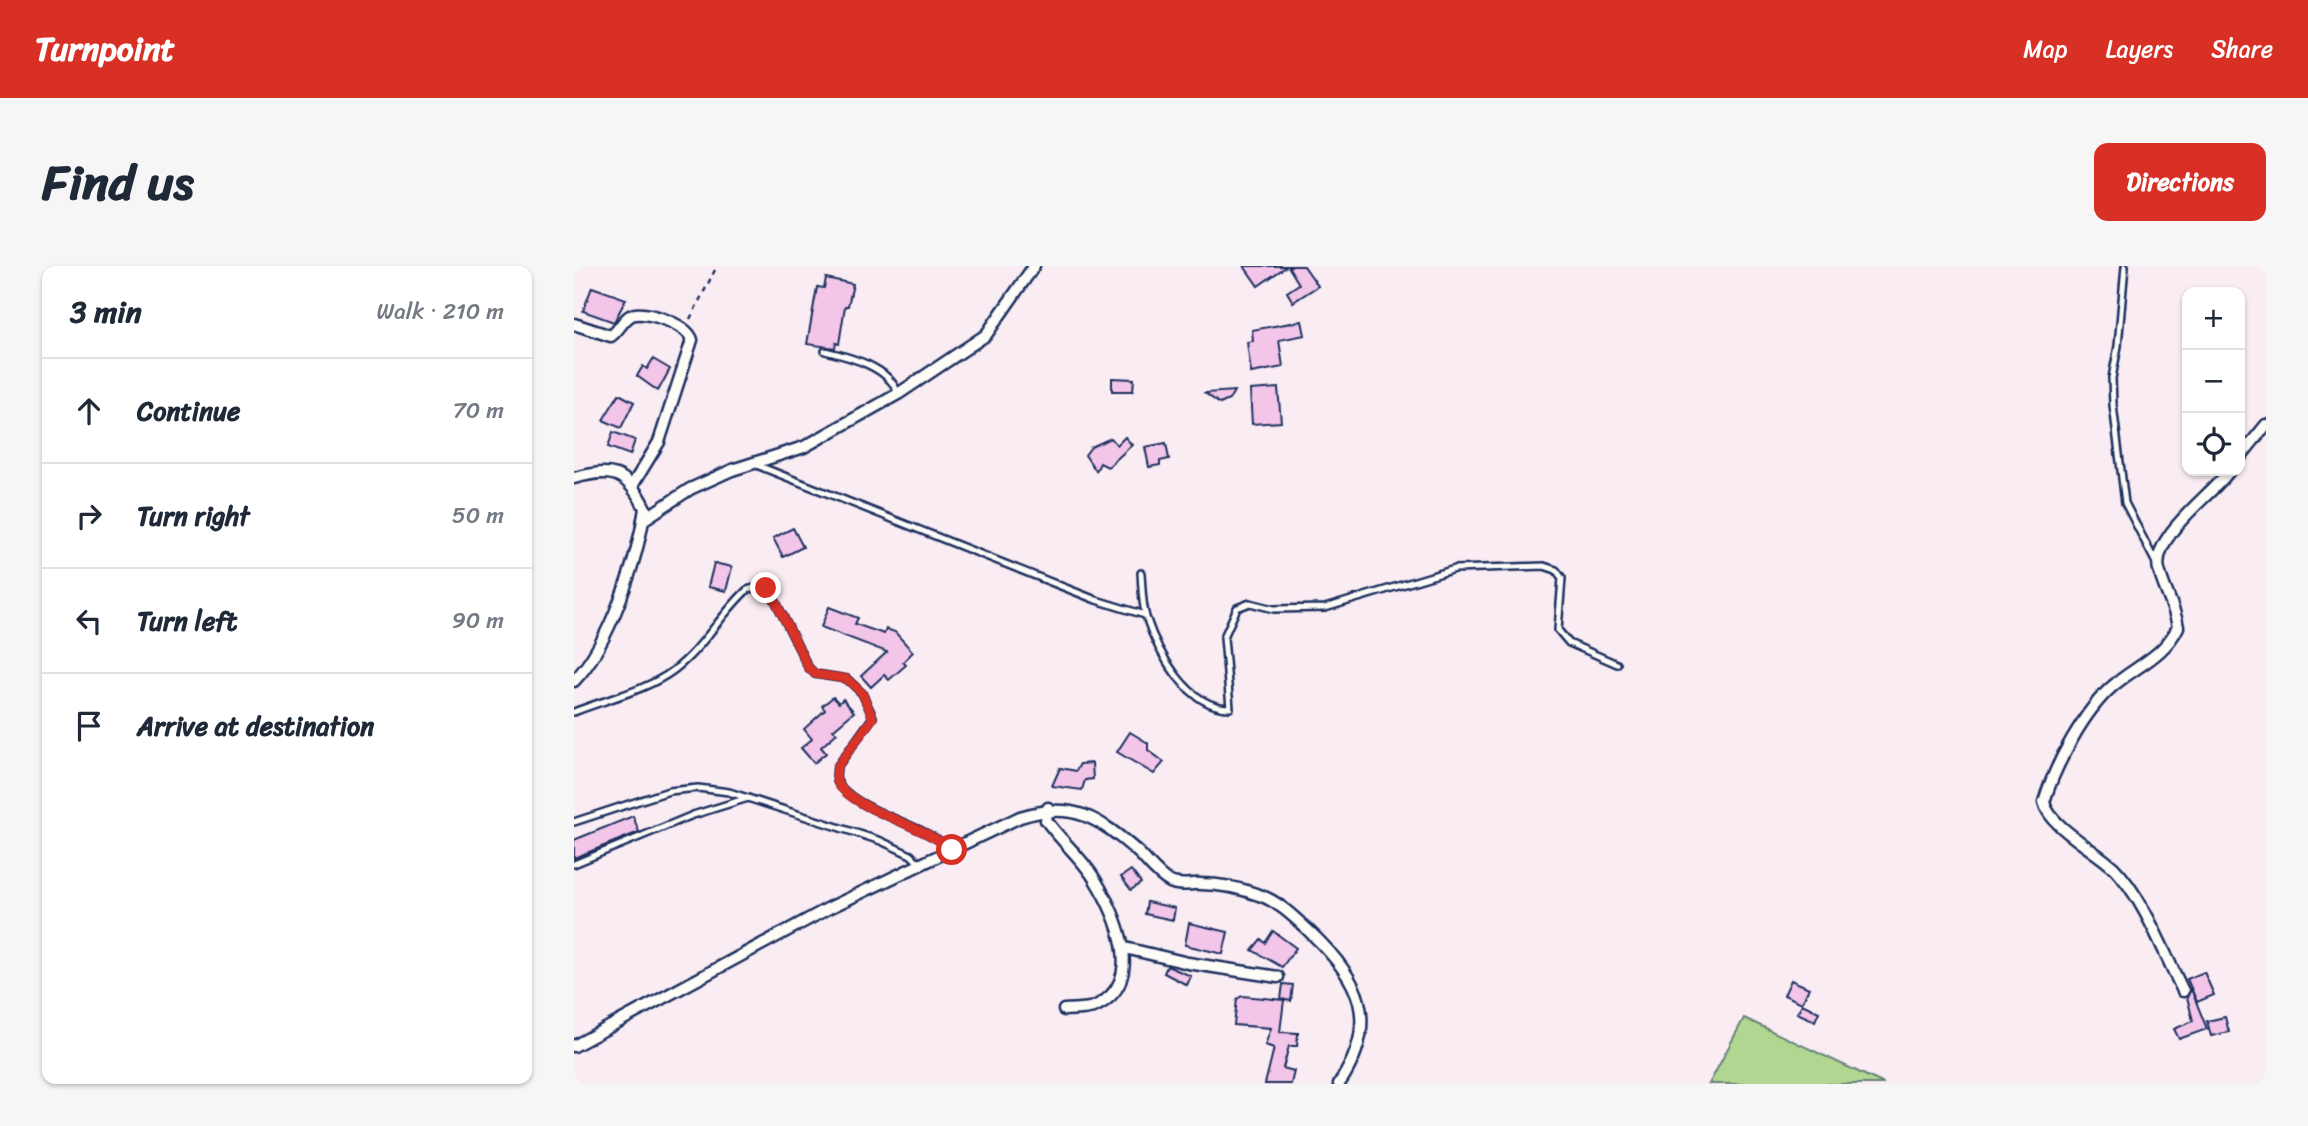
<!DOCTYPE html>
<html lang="en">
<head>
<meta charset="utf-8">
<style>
  body { margin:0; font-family:Sriracha,sans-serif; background:#f6f6f7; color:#1f2937 }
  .controls { position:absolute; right:21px; top:21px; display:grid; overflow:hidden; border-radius:14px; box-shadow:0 2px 5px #0004 }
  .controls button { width:63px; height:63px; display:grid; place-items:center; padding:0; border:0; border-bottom:2px solid #e0e1e3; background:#fff; color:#1f2937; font:35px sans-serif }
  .stop { position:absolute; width:21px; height:21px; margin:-16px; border:5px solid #d93025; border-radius:50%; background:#fff }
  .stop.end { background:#d93025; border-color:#fff; box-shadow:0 2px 7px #0008 }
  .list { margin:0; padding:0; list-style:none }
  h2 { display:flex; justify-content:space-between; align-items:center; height:91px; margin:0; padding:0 28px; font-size:30px }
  h2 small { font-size:23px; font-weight:400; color:#747a83 }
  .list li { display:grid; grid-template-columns:46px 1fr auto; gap:21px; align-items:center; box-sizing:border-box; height:105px; padding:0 28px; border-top:2px solid #e0e1e3 }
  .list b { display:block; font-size:26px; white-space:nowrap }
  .list em { font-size:23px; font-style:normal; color:#747a83 }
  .icon { flex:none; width:38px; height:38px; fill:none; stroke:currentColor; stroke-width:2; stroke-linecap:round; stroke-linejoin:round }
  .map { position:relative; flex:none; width:1692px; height:818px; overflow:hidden; border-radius:14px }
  header { display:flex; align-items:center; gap:42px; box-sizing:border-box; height:98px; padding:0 35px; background:#d93025; color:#fff }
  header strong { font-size:33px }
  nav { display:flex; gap:38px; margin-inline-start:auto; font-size:24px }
  .intro { display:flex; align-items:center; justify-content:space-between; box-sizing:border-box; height:168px; padding:0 42px }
  h1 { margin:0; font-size:49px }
  .button { padding:18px 32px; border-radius:14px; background:#d93025; color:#fff; font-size:24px; font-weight:700 }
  main { display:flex; gap:42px; padding:0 42px }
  aside { flex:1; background:#fff; border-radius:14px; box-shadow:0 2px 5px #0004 }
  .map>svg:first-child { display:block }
</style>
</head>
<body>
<header>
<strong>Turnpoint</strong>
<nav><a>Map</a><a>Layers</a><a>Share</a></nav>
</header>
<div class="intro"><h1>Find us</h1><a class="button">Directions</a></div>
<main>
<aside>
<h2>3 min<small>Walk · 210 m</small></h2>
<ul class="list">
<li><svg class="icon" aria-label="ahead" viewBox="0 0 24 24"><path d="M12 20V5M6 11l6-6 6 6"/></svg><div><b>Continue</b></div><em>70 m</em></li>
<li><svg class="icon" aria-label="right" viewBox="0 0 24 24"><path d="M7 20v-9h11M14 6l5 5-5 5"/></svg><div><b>Turn right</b></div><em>50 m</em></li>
<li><svg class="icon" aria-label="left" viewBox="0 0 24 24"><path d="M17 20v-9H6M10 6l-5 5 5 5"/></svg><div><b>Turn left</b></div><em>90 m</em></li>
<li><svg class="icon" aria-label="arrive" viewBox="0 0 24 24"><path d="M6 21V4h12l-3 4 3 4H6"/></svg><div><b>Arrive at destination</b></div></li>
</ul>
</aside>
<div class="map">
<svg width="1692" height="818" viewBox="0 0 1692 818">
  <rect width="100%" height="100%" fill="#faecf3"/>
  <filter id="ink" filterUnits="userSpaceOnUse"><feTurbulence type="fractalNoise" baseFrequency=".0143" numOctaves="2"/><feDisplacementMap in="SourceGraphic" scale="14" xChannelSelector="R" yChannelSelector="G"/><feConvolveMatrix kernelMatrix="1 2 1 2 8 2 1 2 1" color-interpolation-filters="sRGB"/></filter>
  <g filter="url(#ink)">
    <!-- green -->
    <path fill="#b0d691" stroke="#668278" stroke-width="2" d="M1170 752 1310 818H1135Z"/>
    <!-- building -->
    <g fill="#f2c5e9" stroke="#1b2f5e" stroke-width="2">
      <path d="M670 0H713L684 20Z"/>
      <path d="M714 0H730L744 20 719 36 713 26 725 18Z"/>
      <path d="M252 12 279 18 274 40H271L265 78 262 77 261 82 233 78 243 21 250 22Z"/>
      <path d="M18 21 52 33 40 56 9 45Z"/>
      <path d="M728 55 731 69 705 74 709 101 677 107 673 76 679 75 678 64Z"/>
      <path d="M79 93 96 103 84 125 63 110 69 100 73 103Z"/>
      <path d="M538 112 560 113 559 125H538Z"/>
      <path d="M704 122 707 156 678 158 676 124Z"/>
      <path d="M660 125 655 134 646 138 631 127Z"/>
      <path d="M45 128 60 136 47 162 29 154Z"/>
      <path d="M39 166 61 174 56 189 34 181Z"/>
      <path d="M551 171 558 179 534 201 526 197 522 205 511 189 517 181 537 172 543 179Z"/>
      <path d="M592 177 595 193 586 195V199L575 201 571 181Z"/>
      <path d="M219 262 229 281 209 291 199 272Z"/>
      <path d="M140 297 158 301 152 325 134 321Z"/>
      <path d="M255 341 284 352 281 358 310 368 312 363 321 366 339 386 329 396 332 399 315 414 310 409 297 421 287 410 313 386 247 361Z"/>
      <path d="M259 431 265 437 269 433 280 446 259 464 263 467 247 481 252 487 240 497 227 482 238 473 230 463 251 444 248 440Z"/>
      <path d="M556 466 574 477V484L590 496 580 508 543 486Z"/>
      <path d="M518 497 519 513 511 514 508 524 478 520 486 502 502 505 506 498Z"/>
      <path d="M59 550 65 566 0 592V574Z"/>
      <path d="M557 604 567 617 557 624 547 611Z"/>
      <path d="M573 636 601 642 599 654 571 648Z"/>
      <path d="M615 657 654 666 649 688 611 679Z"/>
      <path d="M699 665 722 682 708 701 678 684 687 673 691 677Z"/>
      <path d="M593 700 617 710 613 719 590 707Z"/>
      <path d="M1630 706 1640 729 1623 736 1613 713Z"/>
      <path d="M1217 714 1235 722 1228 737 1210 729Z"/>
      <path d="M709 718 719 719 717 735 707 733Z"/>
      <path d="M1617 723 1633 763 1605 773 1600 763 1619 755 1613 731Z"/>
      <path d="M668 730 710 734 706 766 724 767 723 780H715L709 802 720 805 717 818H691L700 782 691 779 697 762 660 759 663 733Z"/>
      <path d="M1228 738 1245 746 1241 755 1223 747Z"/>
      <path d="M1651 751 1655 766 1637 770 1633 755Z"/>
    </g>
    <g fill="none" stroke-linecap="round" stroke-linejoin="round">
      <!-- lane casing -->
      <g stroke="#1b2f5e" stroke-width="10">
        <g id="lane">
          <path d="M1551 0 1544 80 1538 112 1539 139 1551 237 1583 299"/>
          <path d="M251 85C276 91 316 101 324 128"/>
          <path d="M180 198 522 334 571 349"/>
          <path d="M567 307C568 321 568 338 572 351 584 387 614 442 656 442L650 371 663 342 676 337 700 343 751 342 881 303 970 300 982 304 988 312 984 364 995 377 1043 398"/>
          <path d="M0 446C32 433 72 425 100 404 129 382 146 349 173 324 184 320 189 320 198 328L234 401 241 408 273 413 288 427 299 451 263 501C262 508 261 515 267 521 291 548 346 557 377 583"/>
          <path d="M0 556 95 525 124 522 155 526 307 575 337 589 346 598"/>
          <path d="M0 598 119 549 174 532"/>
        </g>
      </g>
      <!-- street casing -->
      <g stroke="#1b2f5e" stroke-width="15">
        <g id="street">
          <path d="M0 58 37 70C45 65 51 49 61 48 76 46 114 59 118 74L85 176 58 220"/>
          <path d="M1666 191 1692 159"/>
          <path d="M0 212C38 202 52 204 71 242 64 292 36 378 0 415"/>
          <path d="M69 254 116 223 158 204 230 181 324 128 412 69 460 0"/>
          <path d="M474 542 472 554C486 574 507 591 520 612 541 646 574 715 522 740 514 744 500 743 490 744"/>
          <path d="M551 682 614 697 704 711"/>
          <path d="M1609 725C1591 689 1569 631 1540 602 1521 584 1475 560 1470 536 1481 499 1511 443 1540 419 1564 399 1590 390 1604 361 1601 341 1590 324 1585 304 1577 270 1637 230 1655 205"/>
          <path d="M0 780 255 642 446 551C499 534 525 552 565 587 574 596 584 610 596 616 606 621 617 617 627 618 647 618 666 622 685 629 704 635 721 652 736 666 786 713 807 755 765 818"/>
        </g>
      </g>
      <!-- path -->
      <path stroke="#1b2f5e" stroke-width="2.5" stroke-dasharray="5 5" stroke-linecap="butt" d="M116 53 143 0"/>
      <!-- lane -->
      <use href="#lane" stroke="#fdfcf7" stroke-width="5"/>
      <!-- street -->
      <use href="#street" stroke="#fdfcf7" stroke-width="10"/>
    </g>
  </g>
  <g fill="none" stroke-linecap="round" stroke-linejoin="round" filter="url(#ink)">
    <!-- route -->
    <path stroke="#d93025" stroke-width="9" d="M192 322 198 328 234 401 241 408 273 413 288 427 299 452 263 501C262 508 261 516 267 522 292 548 347 558 378 584"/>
  </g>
</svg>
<div class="controls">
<button>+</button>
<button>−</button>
<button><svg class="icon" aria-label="locate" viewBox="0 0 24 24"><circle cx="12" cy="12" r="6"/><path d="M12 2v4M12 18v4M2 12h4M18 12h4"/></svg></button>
</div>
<div class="stop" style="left:378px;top:584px"></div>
<div class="stop end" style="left:192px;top:322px"></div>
</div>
</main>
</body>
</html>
